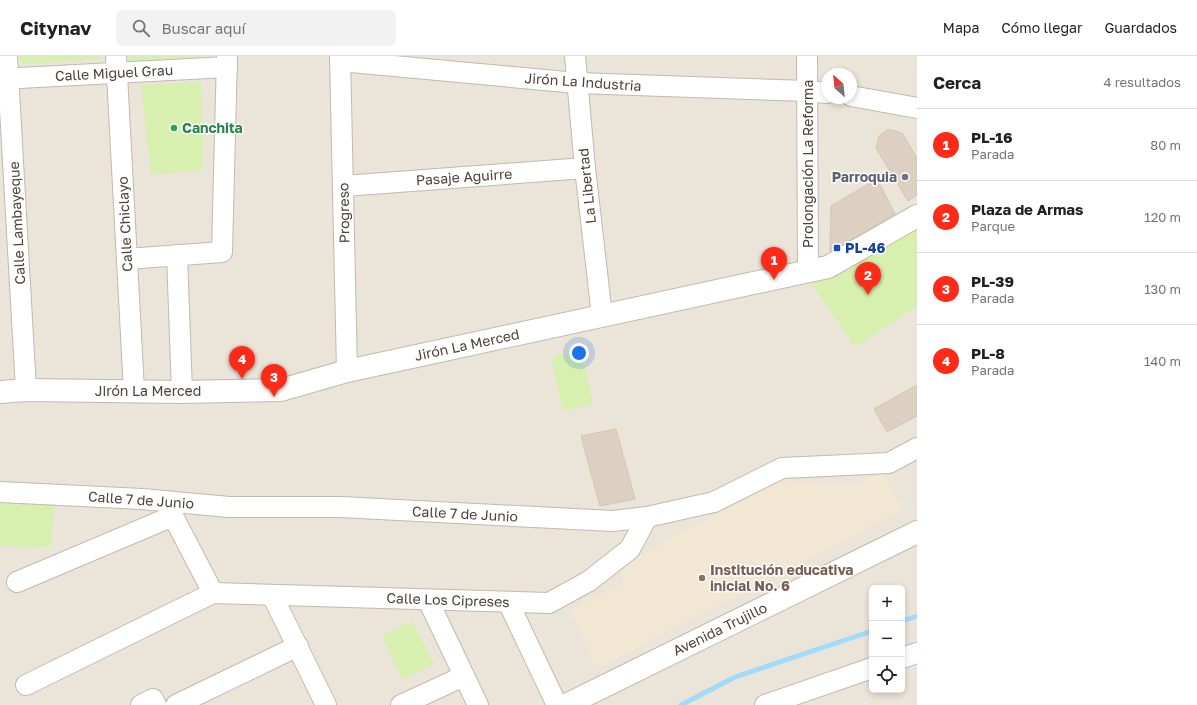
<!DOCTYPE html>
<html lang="es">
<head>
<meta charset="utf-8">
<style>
  body { margin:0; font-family:"Golos Text",sans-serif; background:#f2f2f2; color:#202124 }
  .controls { position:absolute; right:12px; bottom:12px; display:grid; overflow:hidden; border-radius:6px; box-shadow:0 2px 6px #0003 }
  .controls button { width:36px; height:36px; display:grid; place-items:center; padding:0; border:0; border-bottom:1px solid #e0e0e0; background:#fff; color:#202124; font:20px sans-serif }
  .compass { position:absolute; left:821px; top:12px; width:36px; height:36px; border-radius:50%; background:#fff; box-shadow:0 2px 6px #0003; rotate:333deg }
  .you { position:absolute; left:579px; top:297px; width:14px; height:14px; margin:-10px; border:3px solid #fff; border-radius:50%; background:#1a73e8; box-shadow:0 0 0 6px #1a73e833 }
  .badge { display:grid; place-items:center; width:26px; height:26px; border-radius:50%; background:#ff2b19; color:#fff; font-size:13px; font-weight:700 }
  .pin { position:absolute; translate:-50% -33px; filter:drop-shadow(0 1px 2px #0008) }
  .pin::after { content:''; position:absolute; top:21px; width:14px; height:12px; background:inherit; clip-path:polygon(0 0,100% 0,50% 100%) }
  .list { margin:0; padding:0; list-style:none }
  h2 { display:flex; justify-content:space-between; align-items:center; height:52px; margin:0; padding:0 16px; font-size:17px }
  h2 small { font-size:13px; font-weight:400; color:#757577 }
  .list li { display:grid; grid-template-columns:26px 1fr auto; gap:12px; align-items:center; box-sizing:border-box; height:72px; padding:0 16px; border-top:1px solid #e0e0e0 }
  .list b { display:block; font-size:15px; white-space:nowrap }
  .list p { margin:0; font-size:13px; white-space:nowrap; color:#757577 }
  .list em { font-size:13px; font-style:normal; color:#757577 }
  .icon { flex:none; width:22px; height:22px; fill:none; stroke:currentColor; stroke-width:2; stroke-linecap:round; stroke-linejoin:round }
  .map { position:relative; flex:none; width:917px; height:649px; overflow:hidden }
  header { display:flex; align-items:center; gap:24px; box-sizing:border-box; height:56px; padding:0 20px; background:#fff; border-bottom:1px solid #e0e0e0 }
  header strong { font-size:19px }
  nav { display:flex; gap:22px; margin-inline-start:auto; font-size:14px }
  .search { width:280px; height:36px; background:#f2f2f2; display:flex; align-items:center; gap:10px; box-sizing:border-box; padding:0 14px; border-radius:6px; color:#757577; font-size:15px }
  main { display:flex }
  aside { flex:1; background:#fff }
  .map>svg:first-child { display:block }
</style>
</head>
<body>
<header>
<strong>Citynav</strong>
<div class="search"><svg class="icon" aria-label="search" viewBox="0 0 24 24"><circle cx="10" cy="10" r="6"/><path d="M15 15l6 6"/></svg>Buscar aquí</div>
<nav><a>Mapa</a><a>Cómo llegar</a><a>Guardados</a></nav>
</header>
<main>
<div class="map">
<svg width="917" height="649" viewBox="0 0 917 649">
  <rect width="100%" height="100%" fill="#f7f2eb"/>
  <!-- residential -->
  <path fill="#ebe4d8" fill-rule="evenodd" d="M0 0H917V649H0ZM827 18H851V42H827ZM872 532H902V634H872Z"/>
  <!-- education -->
  <path fill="#f1e7d3" d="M882 416 902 454 596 613 570 553 624 528 619 510 780 425 852 430Z"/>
  <!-- green -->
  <g fill="#d7efaf">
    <path d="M20 0H102L101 3 21 8Z"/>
    <path d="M129 0H206L130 6Z"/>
    <path d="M201 26 203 114 151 118 141 29Z"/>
    <path d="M917 172V250L855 291 812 228Z"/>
    <path d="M581 294 593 348 563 355 551 301Z"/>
    <path d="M0 447 54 449 51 491 0 490Z"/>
    <path d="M412 565 434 608 402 623 382 580Z"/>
  </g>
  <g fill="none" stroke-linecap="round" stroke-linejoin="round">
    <!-- stream -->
    <g stroke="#a1dbf9" stroke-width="5">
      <path d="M902 565 917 560"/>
      <path d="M681 649 735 621 872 575"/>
    </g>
  </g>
  <!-- building -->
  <g fill="#ddd0c1" stroke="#d6c5b1">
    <path d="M888 73 902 77 917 102V139L908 145 876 92 879 80Z"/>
    <path d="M877 123 895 158 830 196 831 150Z"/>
    <path d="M917 329V360L887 376 874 353Z"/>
    <path d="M616 373 635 443 600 450 581 380Z"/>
  </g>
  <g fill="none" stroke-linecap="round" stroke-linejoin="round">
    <!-- minor casing -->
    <g stroke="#c4b9ac" stroke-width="22">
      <g id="minor">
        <path d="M7 0 26 334"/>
        <path d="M116 0 134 335"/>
        <path d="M340 0 347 315"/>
        <path d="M575 0 585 112 602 260"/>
        <path d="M807 0 808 215"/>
        <path d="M340 5 577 27 808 35 827 37"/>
        <path d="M0 23 227 11"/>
        <path d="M851 40 917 52"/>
        <path d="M344 130 585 112"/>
        <path d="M177 199 182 336"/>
        <path d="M127 203 222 196 227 0"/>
        <path d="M0 436 142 443 229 451H340L613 465 647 461 714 446 782 412 889 407 917 392"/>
        <path d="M17 526 173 460 213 537"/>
        <path d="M272 539 326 649"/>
        <path d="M428 544 478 649"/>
        <path d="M508 546 557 649"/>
        <path d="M902 602 917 597"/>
        <path d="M26 629 213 537 549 547 589 525 630 493 647 461"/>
        <path d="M141 649 153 643 156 649"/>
        <path d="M176 649 298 590"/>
        <path d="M401 649 464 620"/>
        <path d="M765 649 872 612"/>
      </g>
    </g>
    <!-- tertiary casing -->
    <g stroke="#c4b9ac" stroke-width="24">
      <g id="tertiary">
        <path d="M0 336 26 334 182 336 281 334 347 315 828 211 917 160"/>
        <path d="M566 649 917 476"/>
      </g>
    </g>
    <!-- minor -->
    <use href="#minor" stroke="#fff" stroke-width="20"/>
    <!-- tertiary -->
    <use href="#tertiary" stroke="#fff" stroke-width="22"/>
  </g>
  <!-- markers -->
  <circle fill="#2e9e5b" stroke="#fff" stroke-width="1.5" cx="174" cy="72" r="4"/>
  <circle fill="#6b7280" stroke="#fff" stroke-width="1.5" cx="905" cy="121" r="4"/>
  <rect fill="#1a4fb4" stroke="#fff" stroke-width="1.5" x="833" y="188" width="8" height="8" rx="2"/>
  <circle fill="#8d6e63" stroke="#fff" stroke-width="1.5" cx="702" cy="522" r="4"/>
  <g text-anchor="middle" stroke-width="3" stroke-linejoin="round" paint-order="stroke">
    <!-- street labels -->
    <g font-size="14" fill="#4c4237" stroke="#fff">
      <text transform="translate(114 17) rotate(-3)" y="5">Calle Miguel Grau</text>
      <text transform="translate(583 26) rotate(4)" y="5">Jirón La Industria</text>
      <text transform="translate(808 108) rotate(-90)" y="5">Prolongación La Reforma</text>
      <text transform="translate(464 121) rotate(-4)" y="5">Pasaje Aguirre</text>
      <text transform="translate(587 130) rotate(-96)" y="5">La Libertad</text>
      <text transform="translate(344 157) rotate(-91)" y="5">Progreso</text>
      <text transform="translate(17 167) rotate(-93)" y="5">Calle Lambayeque</text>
      <text transform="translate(125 168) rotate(-93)" y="5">Calle Chiclayo</text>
      <text transform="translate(467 289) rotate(-12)" y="5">Jirón La Merced</text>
      <text x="148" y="340">Jirón La Merced</text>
      <text transform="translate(141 444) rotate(4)" y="5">Calle 7 de Junio</text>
      <text transform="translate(465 458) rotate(3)" y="5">Calle 7 de Junio</text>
      <text transform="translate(448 544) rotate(2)" y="5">Calle Los Cipreses</text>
      <text transform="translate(720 573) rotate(-26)" y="5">Avenida Trujillo</text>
    </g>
    <!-- leisure labels -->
    <g font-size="14" font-weight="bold" fill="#27864d" stroke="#fff" text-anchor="start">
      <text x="182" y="77">Canchita</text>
    </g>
    <!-- worship labels -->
    <g font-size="14" font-weight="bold" fill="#5b616d" stroke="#fff" text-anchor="end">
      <text x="897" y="126">Parroquia</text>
    </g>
    <!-- transit labels -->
    <g font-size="14" font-weight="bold" fill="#164399" stroke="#fff" text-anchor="start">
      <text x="845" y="197">PL-46</text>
    </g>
    <!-- education labels -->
    <g font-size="14" font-weight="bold" fill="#785e54" stroke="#fff" text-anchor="start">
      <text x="710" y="519">Institución educativa<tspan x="710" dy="16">inicial No. 6</tspan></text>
    </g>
  </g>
</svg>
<div class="controls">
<button>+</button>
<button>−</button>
<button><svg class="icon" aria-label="locate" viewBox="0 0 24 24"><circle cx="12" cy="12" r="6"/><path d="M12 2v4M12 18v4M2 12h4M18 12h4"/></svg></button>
</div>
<svg class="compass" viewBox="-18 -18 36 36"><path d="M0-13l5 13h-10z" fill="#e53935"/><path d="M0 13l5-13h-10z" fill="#757577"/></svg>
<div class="you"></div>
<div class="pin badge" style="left:774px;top:224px">1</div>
<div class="pin badge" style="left:868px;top:239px">2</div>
<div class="pin badge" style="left:274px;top:341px">3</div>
<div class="pin badge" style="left:242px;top:323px">4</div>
</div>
<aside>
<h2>Cerca<small>4 resultados</small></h2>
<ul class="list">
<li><span class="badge">1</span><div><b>PL-16</b><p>Parada</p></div><em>80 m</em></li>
<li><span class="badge">2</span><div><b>Plaza de Armas</b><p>Parque</p></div><em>120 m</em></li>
<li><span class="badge">3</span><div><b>PL-39</b><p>Parada</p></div><em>130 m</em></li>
<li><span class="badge">4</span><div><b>PL-8</b><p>Parada</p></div><em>140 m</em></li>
</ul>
</aside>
</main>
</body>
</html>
